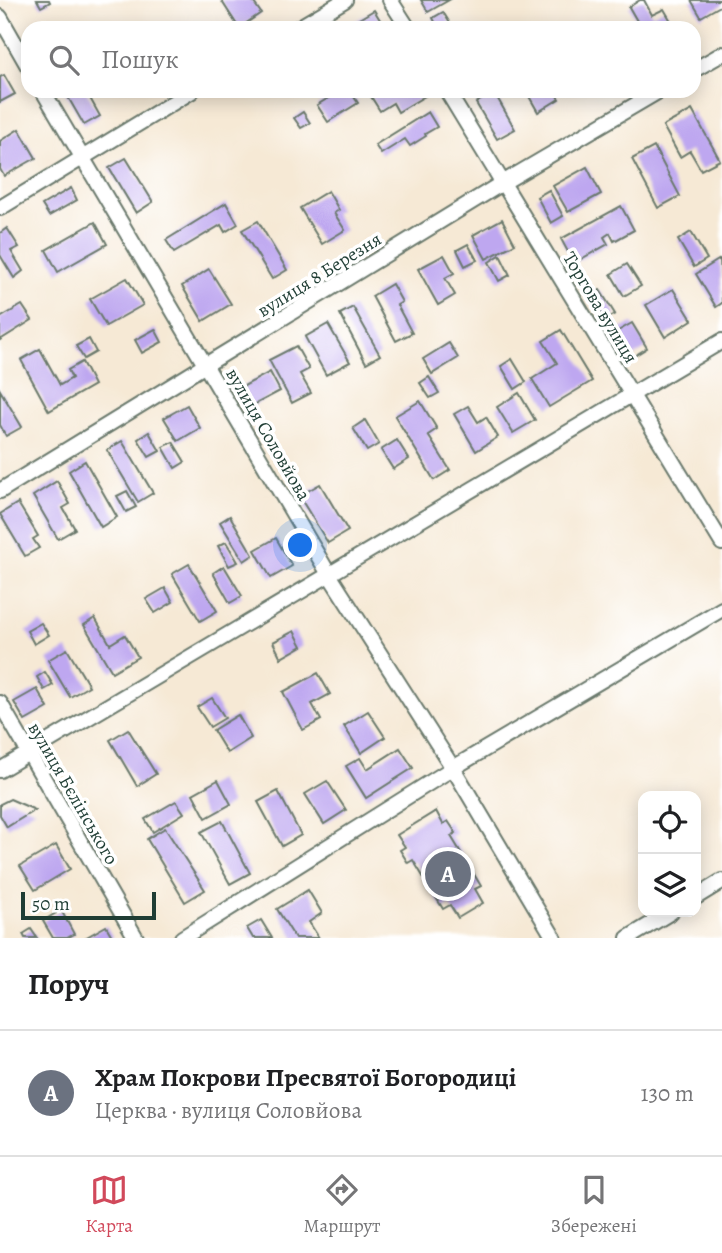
<!DOCTYPE html>
<html lang="uk">
<head>
<meta charset="utf-8">
<style>
  body { margin:0; font-family:Alegreya,serif; background:#f2f2f2; color:#202124 }
  .controls { position:absolute; right:21px; bottom:21px; display:grid; overflow:hidden; border-radius:14px; box-shadow:0 4px 18px #0003 }
  .controls button { width:63px; height:63px; display:grid; place-items:center; padding:0; border:0; border-bottom:2px solid #e0e0e0; background:#fff; color:#202124; font:35px sans-serif }
  .scale { position:absolute; left:21px; bottom:18px; width:135px; box-sizing:border-box; padding-left:7px; border:4px solid #1f3d34; border-top:0; font-size:19px; line-height:24px; white-space:nowrap; color:#1f3d34; -webkit-text-stroke:5px #fff; paint-order:stroke }
  .you { position:absolute; left:301px; top:546px; width:24px; height:24px; margin:-18px; border:5px solid #fff; border-radius:50%; background:#1a73e8; box-shadow:0 0 0 10px #1a73e833 }
  .badge { display:grid; place-items:center; width:46px; height:46px; border-radius:50%; background:#d1495b; color:#fff; font-size:23px; font-weight:700 }
  .pin { position:absolute; translate:-50% -50%; border:4px solid #fff; box-shadow:0 2px 7px #0006 }
  .list { margin:0; padding:0; list-style:none }
  h2 { display:flex; justify-content:space-between; align-items:center; height:91px; margin:0; padding:0 28px; font-size:30px }
  h2 small { font-size:23px; font-weight:400; color:#757577 }
  .list li { display:grid; grid-template-columns:46px 1fr auto; gap:21px; align-items:center; box-sizing:border-box; height:126px; padding:0 28px; border-top:2px solid #e0e0e0 }
  .list b { display:block; font-size:26px; white-space:nowrap }
  .list p { margin:0; font-size:23px; white-space:nowrap; color:#757577 }
  .list em { font-size:23px; font-style:normal; color:#757577 }
  .icon { flex:none; width:38px; height:38px; fill:none; stroke:currentColor; stroke-width:2; stroke-linecap:round; stroke-linejoin:round }
  .map { position:relative; flex:none; width:722px; height:938px; overflow:hidden }
  .search { position:absolute; background:#fff; box-shadow:0 4px 18px #0003; left:21px; right:21px; top:21px; height:77px; display:flex; align-items:center; gap:18px; box-sizing:border-box; padding:0 24px; border-radius:21px; color:#757577; font-size:26px }
  .sheet { height:217px; background:#fff }
  nav { display:flex; justify-content:space-around; align-items:center; box-sizing:border-box; height:98px; border-top:2px solid #e0e0e0; background:#fff; font-size:19px; color:#757577 }
  nav a { display:grid; justify-items:center; gap:4px }
  nav .on { color:#d1495b }
  .map>svg:first-child { display:block }
</style>
</head>
<body>
<div class="map">
<svg width="722" height="938" viewBox="0 0 722 938">
  <rect width="100%" height="100%" fill="#fff"/>
  <filter id="ink" filterUnits="userSpaceOnUse"><feTurbulence type="fractalNoise" baseFrequency=".0143" numOctaves="2"/><feDisplacementMap in="SourceGraphic" scale="14" xChannelSelector="R" yChannelSelector="G"/><feConvolveMatrix kernelMatrix="1 2 1 2 8 2 1 2 1" color-interpolation-filters="sRGB"/></filter>
  <filter id="wash" filterUnits="userSpaceOnUse"><feTurbulence type="fractalNoise" baseFrequency=".00686" numOctaves="4" result="noise"/><feDisplacementMap in="SourceGraphic" scale="28" xChannelSelector="R" yChannelSelector="G"/><feGaussianBlur stdDeviation="1.57" result="paint"/><feColorMatrix in="noise" values="0 0 0 0 0 0 0 0 0 0 0 0 0 0 0 0 0 1.4 0 .05"/><feComposite in="paint" operator="in"/></filter>
  <g filter="url(#wash)">
    <rect width="100%" height="100%" fill="#f6e9d5"/>
    <g id="blocks">
      <!-- building -->
      <g fill="#bea7f0">
        <path d="M37 0H49L50 2 41 7Z"/>
        <path d="M221 0H252L261 13 239 28Z"/>
        <path d="M421 0H449L428 12Z"/>
        <path d="M640 0H644L652 15 664 9 675 28H641L629 7Z"/>
        <path d="M691 0H722V5L701 17Z"/>
        <path d="M374 10 385 28H344Z"/>
        <path d="M443 12 453 28H438L433 18Z"/>
        <path d="M4 75 15 94 0 102V77Z"/>
        <path d="M67 91H86L100 116 84 125 65 92Z"/>
        <path d="M340 91H350L358 103 328 122 317 105Z"/>
        <path d="M377 91H422L425 96 398 112 393 103 380 111 370 95Z"/>
        <path d="M526 91H554L559 99 538 112Z"/>
        <path d="M494 92 515 129 497 139 476 103Z"/>
        <path d="M692 110 720 160 701 170 690 151 680 157 663 126Z"/>
        <path d="M303 112 310 123 301 128 294 118Z"/>
        <path d="M428 112 437 127 425 134 426 136 410 146 405 139 381 154 375 145Z"/>
        <path d="M19 129 36 158 4 176 0 169V141Z"/>
        <path d="M654 147 680 196 658 208 632 159Z"/>
        <path d="M126 158 153 202 136 213 109 168Z"/>
        <path d="M587 167 601 194 568 212 553 186Z"/>
        <path d="M71 188 77 200 49 216 42 205Z"/>
        <path d="M549 190 563 216 551 223 537 197Z"/>
        <path d="M328 191 339 210 334 213 345 230 322 244 300 208Z"/>
        <path d="M226 203 238 224 225 232 221 225 174 253 166 240Z"/>
        <path d="M621 206 634 230 614 241 610 233 604 237 608 244 574 263 561 239Z"/>
        <path d="M502 219 515 244 486 259 473 235Z"/>
        <path d="M258 221 287 270 272 279 242 230Z"/>
        <path d="M95 222 107 244 58 272 46 250Z"/>
        <path d="M7 228 19 247 11 251 23 271 14 278 0 255V233Z"/>
        <path d="M691 232 707 259 694 267 678 240Z"/>
        <path d="M468 244 477 260 465 266 457 250Z"/>
        <path d="M444 255 454 273 445 278 455 295 438 305 418 269Z"/>
        <path d="M500 255 510 275 499 281 489 262Z"/>
        <path d="M720 259 722 303 716 307 696 274Z"/>
        <path d="M627 264 641 286 624 296 611 274Z"/>
        <path d="M209 269 231 304 203 321 182 286Z"/>
        <path d="M127 278 143 305 106 326 90 299Z"/>
        <path d="M392 284 402 302 397 305 412 333 396 341 372 296Z"/>
        <path d="M673 289 692 320 665 337 646 305Z"/>
        <path d="M600 290 615 314 605 319 591 296Z"/>
        <path d="M22 305 32 320 0 340V318Z"/>
        <path d="M353 307 380 355 366 363 340 314Z"/>
        <path d="M632 323 647 348 626 361 611 335Z"/>
        <path d="M328 324 350 362 326 375 305 337Z"/>
        <path d="M155 329 162 342 142 353 135 340Z"/>
        <path d="M561 330 592 381 549 407 532 379 557 363 543 341Z"/>
        <path d="M89 339 96 352 84 359 76 346Z"/>
        <path d="M449 343 458 358 432 374 423 359Z"/>
        <path d="M296 346 309 369 300 374 311 393 292 403 269 360Z"/>
        <path d="M40 349 60 385 72 378 68 370 82 362 94 385 49 411 21 360Z"/>
        <path d="M512 359 526 382 515 389 501 366Z"/>
        <path d="M270 372 280 391 252 406 242 387Z"/>
        <path d="M429 377 439 393 430 398 420 383Z"/>
        <path d="M0 390 22 427 6 436 0 425Z"/>
        <path d="M519 393 535 420 513 433 497 407Z"/>
        <path d="M420 401 437 429 428 435 450 470 434 480 395 416Z"/>
        <path d="M187 405 200 428 178 441 164 418Z"/>
        <path d="M468 406 478 422 486 417 498 437 476 451 454 414Z"/>
        <path d="M365 420 379 444 367 451 353 428Z"/>
        <path d="M149 432 160 451 149 457 138 439Z"/>
        <path d="M397 440 409 459 393 469 381 450Z"/>
        <path d="M122 441 153 493 138 502 107 450Z"/>
        <path d="M173 442 185 462 175 468 163 447Z"/>
        <path d="M85 461 117 517 101 527 69 471Z"/>
        <path d="M57 481 70 504 63 508 75 529 58 539 33 496Z"/>
        <path d="M320 484 348 531 328 543 299 496Z"/>
        <path d="M127 491 136 507 126 512 117 496Z"/>
        <path d="M18 503 38 536 33 539 39 548 25 556 0 514Z"/>
        <path d="M230 516 253 555 244 561 220 522Z"/>
        <path d="M276 538 292 566 271 578 255 550Z"/>
        <path d="M226 542 238 562 229 566 218 546Z"/>
        <path d="M189 564 217 611 200 621 172 574Z"/>
        <path d="M224 566 242 596 230 603 213 573Z"/>
        <path d="M165 588 173 602 155 613 146 599Z"/>
        <path d="M95 618 110 644 125 635 138 657 112 672 84 625Z"/>
        <path d="M41 623 49 635 34 644 27 631Z"/>
        <path d="M294 631 302 646 281 658 273 642Z"/>
        <path d="M67 649 89 686 70 697 48 660Z"/>
        <path d="M45 672 53 685 44 690 37 677Z"/>
        <path d="M318 673 330 694 312 704 321 720 303 730 283 692Z"/>
        <path d="M37 689 48 708 25 721 14 702Z"/>
        <path d="M212 698 225 718 210 727 197 707Z"/>
        <path d="M368 711 385 737 361 753 344 726Z"/>
        <path d="M238 715 251 738 227 753 213 730Z"/>
        <path d="M128 729 156 774 137 786 110 740Z"/>
        <path d="M400 748 413 768 366 798 346 766 360 758 367 769Z"/>
        <path d="M218 780 231 804 206 818 193 794Z"/>
        <path d="M327 781 346 810 324 824 305 794Z"/>
        <path d="M278 791 301 835 282 846 258 802Z"/>
        <path d="M10 799 35 810 7 827 0 815V804Z"/>
        <path d="M176 801 184 813 153 832 145 819Z"/>
        <path d="M436 811 443 824 448 821 456 833 451 836 481 886 475 889 483 903 458 918 450 905 443 909 413 860 408 863 400 850 405 847 397 835Z"/>
        <path d="M222 821 250 873 230 884 201 832Z"/>
        <path d="M165 828 205 890 185 902 147 839Z"/>
        <path d="M56 845 70 869 35 890 20 866Z"/>
        <path d="M308 890 322 913 309 922 319 938H295L277 909Z"/>
        <path d="M61 910 74 934 67 938H53L43 921Z"/>
        <path d="M261 920 272 938H253L247 928Z"/>
        <path d="M106 926 113 938H85Z"/>
        <path d="M31 929 37 938H25L23 934Z"/>
      </g>
    </g>
  </g>
  <g filter="url(#ink)">
    <use href="#blocks" fill-opacity="0" stroke="#6a796c" stroke-width="2"/>
    <g fill="none" stroke-linecap="round" stroke-linejoin="round">
      <!-- street casing -->
      <g stroke="#6a796c" stroke-width="18">
        <g id="street">
          <path d="M390 0 408 28"/>
          <path d="M0 17 28 66"/>
          <path d="M298 28 345 0"/>
          <path d="M694 70 722 54"/>
          <path d="M43 91 330 576 453 768 554 938"/>
          <path d="M447 91 722 543"/>
          <path d="M0 208 192 91"/>
          <path d="M0 491 504 182 659 91"/>
          <path d="M0 703 136 938"/>
          <path d="M0 770 722 341"/>
          <path d="M696 897 722 881"/>
          <path d="M182 938 453 768 722 609"/>
          <path d="M628 938 671 912"/>
        </g>
      </g>
      <!-- street -->
      <use href="#street" stroke="#fff" stroke-width="14"/>
    </g>
  </g>
  <g text-anchor="middle" stroke-width="7" stroke-linejoin="round" paint-order="stroke">
    <!-- street labels -->
    <g font-size="19" fill="#1f3d34" stroke="#fff">
      <text transform="translate(319 274) rotate(-32)" y="7">вулиця 8 Березня</text>
      <text transform="translate(601 307) rotate(59)" y="7">Торгова вулиця</text>
      <text transform="translate(269 434) rotate(60)" y="7">вулиця Соловйова</text>
      <text transform="translate(74 793) rotate(60)" y="7">вулиця Бєлінського</text>
    </g>
  </g>
</svg>
<div class="controls">
<button><svg class="icon" aria-label="locate" viewBox="0 0 24 24"><circle cx="12" cy="12" r="6"/><path d="M12 2v4M12 18v4M2 12h4M18 12h4"/></svg></button>
<button><svg class="icon" aria-label="layers" viewBox="0 0 24 24"><path d="M12 4l9 5-9 5-9-5zM3 14l9 5 9-5"/></svg></button>
</div>
<div class="scale">50 m</div>
<div class="you"></div>
<div class="pin badge" style="left:448px;top:874px;background:#6b7280">A</div>
<div class="search"><svg class="icon" aria-label="search" viewBox="0 0 24 24"><circle cx="10" cy="10" r="6"/><path d="M15 15l6 6"/></svg>Пошук</div>
</div>
<section class="sheet">
<h2>Поруч<small></small></h2>
<ul class="list">
<li><span class="badge" style="background:#6b7280">A</span><div><b>Храм Покрови Пресвятої Богородиці</b><p>Церква · вулиця Соловйова</p></div><em>130 m</em></li>
</ul>
</section>
<nav>
<a class="on"><svg class="icon" aria-label="map" viewBox="0 0 24 24"><path d="M3 6l6-2 6 2 6-2v14l-6 2-6-2-6 2zM9 4v14M15 6v14"/></svg>Карта</a>
<a><svg class="icon" aria-label="directions" viewBox="0 0 24 24"><path d="M12 3l9 9-9 9-9-9zM9 14v-3h6M13 9l2 2-2 2"/></svg>Маршрут</a>
<a><svg class="icon" aria-label="saved" viewBox="0 0 24 24"><path d="M7 4h10v16l-5-4-5 4z"/></svg>Збережені</a>
</nav>
</body>
</html>
